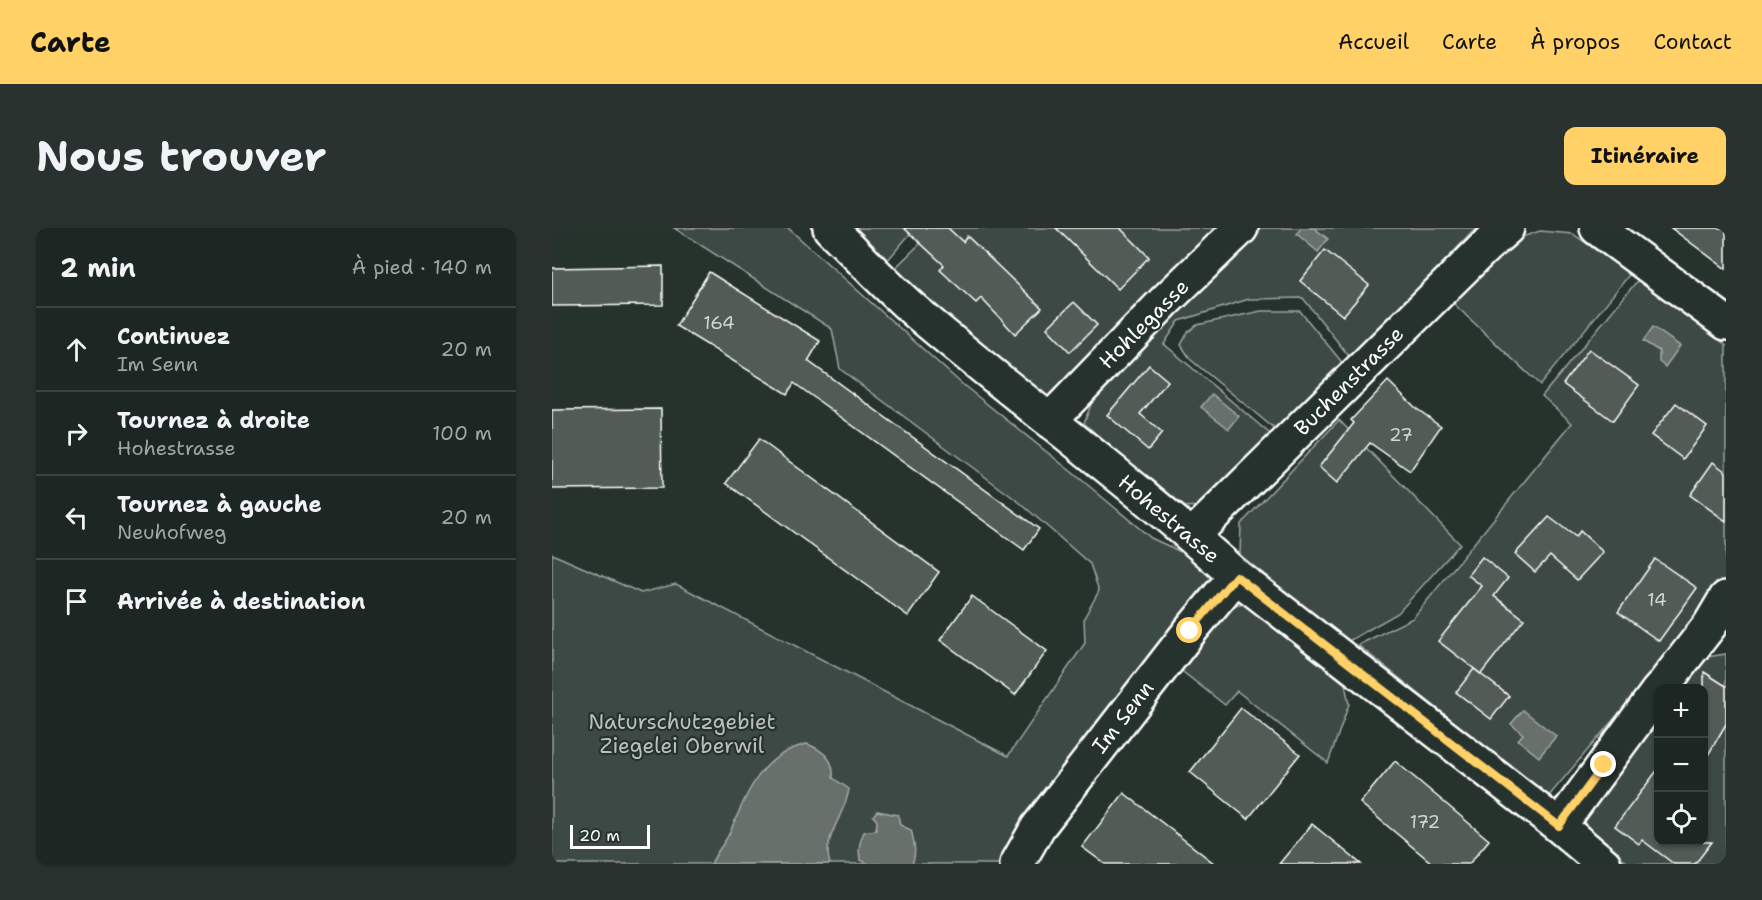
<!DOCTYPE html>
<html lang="fr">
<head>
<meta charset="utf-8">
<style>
  body { margin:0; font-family:"Shantell Sans",sans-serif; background:#29322f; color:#f1f3f6 }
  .controls { position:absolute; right:18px; bottom:18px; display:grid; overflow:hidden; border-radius:12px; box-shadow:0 2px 4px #0004 }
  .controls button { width:54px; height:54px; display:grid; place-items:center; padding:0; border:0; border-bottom:2px solid #3a4340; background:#1c2622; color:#f1f3f6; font:30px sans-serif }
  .scale { position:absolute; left:18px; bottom:15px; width:80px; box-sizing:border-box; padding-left:6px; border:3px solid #fff; border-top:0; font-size:16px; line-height:21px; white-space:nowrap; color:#fff; -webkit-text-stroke:4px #26332d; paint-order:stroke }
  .stop { position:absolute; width:18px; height:18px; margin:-14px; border:4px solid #ffd166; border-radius:50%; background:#fff }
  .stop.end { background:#ffd166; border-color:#fff; box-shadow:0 2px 6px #0008 }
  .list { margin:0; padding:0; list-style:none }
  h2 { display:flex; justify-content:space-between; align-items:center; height:78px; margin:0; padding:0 24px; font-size:26px }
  h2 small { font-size:20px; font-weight:400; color:#a0a5a5 }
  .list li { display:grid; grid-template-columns:39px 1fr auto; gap:18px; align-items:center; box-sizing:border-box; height:84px; padding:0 24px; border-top:2px solid #3a4340 }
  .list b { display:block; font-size:22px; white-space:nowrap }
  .list p { margin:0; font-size:20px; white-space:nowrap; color:#a0a5a5 }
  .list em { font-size:20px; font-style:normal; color:#a0a5a5 }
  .icon { flex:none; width:33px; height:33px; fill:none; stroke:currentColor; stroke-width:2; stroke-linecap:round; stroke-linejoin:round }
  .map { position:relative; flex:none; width:1174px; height:636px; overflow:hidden; border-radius:12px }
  header { display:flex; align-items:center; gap:36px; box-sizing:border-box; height:84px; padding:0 30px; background:#ffd166; color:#111 }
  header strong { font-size:28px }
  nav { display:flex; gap:33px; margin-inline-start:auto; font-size:21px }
  .intro { display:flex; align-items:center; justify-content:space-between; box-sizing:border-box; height:144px; padding:0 36px }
  h1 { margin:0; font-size:42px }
  .button { padding:15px 27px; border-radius:12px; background:#ffd166; color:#111; font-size:21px; font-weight:700 }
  main { display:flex; gap:36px; padding:0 36px }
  aside { flex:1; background:#1c2622; border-radius:12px; box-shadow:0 2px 4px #0004 }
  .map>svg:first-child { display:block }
</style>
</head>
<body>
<header>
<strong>Carte</strong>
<nav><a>Accueil</a><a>Carte</a><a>À propos</a><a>Contact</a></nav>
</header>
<div class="intro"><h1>Nous trouver</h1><a class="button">Itinéraire</a></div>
<main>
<aside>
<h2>2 min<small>À pied · 140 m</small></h2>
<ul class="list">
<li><svg class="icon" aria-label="ahead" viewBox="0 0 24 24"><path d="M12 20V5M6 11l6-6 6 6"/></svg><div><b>Continuez</b><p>Im Senn</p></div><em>20 m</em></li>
<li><svg class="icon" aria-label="right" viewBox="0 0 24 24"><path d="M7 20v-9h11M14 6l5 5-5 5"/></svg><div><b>Tournez à droite</b><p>Hohestrasse</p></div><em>100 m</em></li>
<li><svg class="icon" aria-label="left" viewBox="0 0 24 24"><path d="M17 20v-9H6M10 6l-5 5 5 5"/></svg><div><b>Tournez à gauche</b><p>Neuhofweg</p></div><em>20 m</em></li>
<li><svg class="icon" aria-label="arrive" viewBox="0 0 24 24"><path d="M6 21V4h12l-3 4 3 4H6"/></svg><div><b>Arrivée à destination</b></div></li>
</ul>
</aside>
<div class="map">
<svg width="1174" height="636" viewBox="0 0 1174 636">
  <rect width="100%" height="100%" fill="#26332d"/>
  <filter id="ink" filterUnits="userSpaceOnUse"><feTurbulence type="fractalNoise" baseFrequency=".0167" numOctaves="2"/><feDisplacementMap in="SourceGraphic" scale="12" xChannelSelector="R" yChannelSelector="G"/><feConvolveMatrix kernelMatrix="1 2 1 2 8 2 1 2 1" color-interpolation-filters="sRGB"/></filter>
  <g filter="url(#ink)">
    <!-- green -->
    <g fill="#3e4944" stroke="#9ea4a2" stroke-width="1.5">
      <path d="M122 0H236L410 156 531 253 599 310 655 336 660 357 453 636H0V326L89 365 124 356 456 528 533 415 532 390 547 363 538 336 467 274 288 141 280 101Z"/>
      <path d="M303 0H363L335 33Z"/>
      <path d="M384 0H673L496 177 336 47Z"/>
      <path d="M702 0H924L800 132 751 70 697 71 627 93 612 116 723 210 654 278 627 279 532 195 547 155Z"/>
      <path d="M988 3 1021 6 1078 46 988 157 901 75 958 13Z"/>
      <path d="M1086 52 1174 117V350L1160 380 1105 440 996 569 806 417 861 390 1020 195 990 168Z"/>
      <path d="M709 83H748L793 138 724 202 639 132 629 117 636 104 645 97Z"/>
      <path d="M787 192 908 316 846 385 795 414 688 327 689 296Z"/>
      <path d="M696 375 793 456 797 476 776 535 685 463 673 477 626 440 667 379Z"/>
      <path d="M1174 426V636H1078L1023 597 1106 481V614H1152V460H1121L1142 431Z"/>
    </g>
    <!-- water -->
    <g fill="#67706c" stroke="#a4a9a7" stroke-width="1.5">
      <path d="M749 0H762L776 11 766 24 745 6Z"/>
      <path d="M1101 99 1128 118 1113 139 1107 134V123L1091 113Z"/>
      <path d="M660 166 687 188 677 201 649 179Z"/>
      <path d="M971 482 1004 508 987 529 966 512 971 506 959 496Z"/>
      <path d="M255 516C271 522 283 532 281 550L297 561C294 586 269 610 278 636H159C164 624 173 615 178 604 195 565 209 526 255 516Z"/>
      <path d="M325 583 346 587 348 597 359 602C362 613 365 625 360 636H317L308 632C306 621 307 613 312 604L324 602 325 593 321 588Z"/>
    </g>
    <!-- building -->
    <g fill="#515c57" stroke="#fff" stroke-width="1.5">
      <path d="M352 0H396L411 14 415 8 490 80 463 106 429 70 424 75 388 42 392 37Z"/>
      <path d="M504 0H568L597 29 566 61Z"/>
      <path d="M1119 0H1174V41Z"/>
      <path d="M773 22 817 57 791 88 748 53Z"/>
      <path d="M111 38V77L0 78V40Z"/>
      <path d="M157 44 268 113 256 133 487 301 472 322 242 155 235 166 124 98Z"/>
      <path d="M522 74 545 97 518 124 495 100Z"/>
      <path d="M1037 121 1087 157 1061 193 1011 156Z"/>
      <path d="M597 137 616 153 588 186 610 205 596 222 555 187Z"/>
      <path d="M836 153 865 181 889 198 858 243 818 215 785 255 767 239 802 195 799 192Z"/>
      <path d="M1124 175 1155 198 1131 231 1099 207Z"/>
      <path d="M109 181 110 260 0 261V182Z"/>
      <path d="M207 211 387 344 356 388 174 255Z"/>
      <path d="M1161 234 1174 244V293L1138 267Z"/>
      <path d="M997 289 1024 309 1028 303 1051 324 1025 352 998 328 983 344 963 326Z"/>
      <path d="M930 329 956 350 942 368 972 391 929 446 886 413 930 358 916 347Z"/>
      <path d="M1103 331 1145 360 1107 413 1066 384Z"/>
      <path d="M420 368 495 423 463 467 388 412Z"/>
      <path d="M922 441 957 468 939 491 904 464Z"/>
      <path d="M1152 444 1174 458V496L1152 534Z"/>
      <path d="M689 480 748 526 696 591 638 544Z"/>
      <path d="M843 533 937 612 917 636H881L808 575Z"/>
      <path d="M1107 540V614H1160L1143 636H1122L1090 612 1087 616 1063 598Z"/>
      <path d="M572 565 663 636H553L530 619Z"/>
      <path d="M760 596 809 636H727Z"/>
    </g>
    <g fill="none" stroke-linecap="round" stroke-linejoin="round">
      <!-- minor casing -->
      <g stroke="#fff" stroke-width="38">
        <g id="minor">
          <path d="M278 0C306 27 333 57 363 83 469 173 582 255 684 348L1007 598 1052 636"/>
          <path d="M1045 0 1174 95"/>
          <path d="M497 193 613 73 689 0"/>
          <path d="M640 308 933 19 955 0"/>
          <path d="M1109 460 1158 397 1174 370"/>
          <path d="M1007 598 1106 463"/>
          <path d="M465 636 486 599 638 403 684 348"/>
        </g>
      </g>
      <!-- minor -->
      <use href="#minor" stroke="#26332d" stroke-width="33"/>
    </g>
  </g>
  <g fill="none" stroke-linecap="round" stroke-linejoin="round" filter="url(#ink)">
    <!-- route -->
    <path stroke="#ffd166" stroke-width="8" d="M638 403 684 348 1007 598 1052 537"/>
  </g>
  <g text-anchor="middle" stroke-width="4.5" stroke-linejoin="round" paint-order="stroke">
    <!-- number labels -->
    <g font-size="18" fill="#d4d6d5">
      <text x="167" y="101">164</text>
      <text x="849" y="213">27</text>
      <text x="1105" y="378">14</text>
      <text x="873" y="600">172</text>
    </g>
    <!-- street labels -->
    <g font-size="21" fill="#fff" stroke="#26332d">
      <text transform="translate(592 96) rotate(-45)" y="7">Hohlegasse</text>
      <text transform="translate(797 153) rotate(-45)" y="7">Buchenstrasse</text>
      <text transform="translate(617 291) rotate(40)" y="7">Hohestrasse</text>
      <text transform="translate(571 489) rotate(-52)" y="7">Im Senn</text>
    </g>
    <!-- park labels -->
    <g font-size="21" fill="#bbbfbe" stroke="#26332d">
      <text x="130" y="501">Naturschutzgebiet<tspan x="130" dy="24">Ziegelei Oberwil</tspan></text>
    </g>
  </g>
</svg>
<div class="controls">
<button>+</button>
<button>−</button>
<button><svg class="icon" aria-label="locate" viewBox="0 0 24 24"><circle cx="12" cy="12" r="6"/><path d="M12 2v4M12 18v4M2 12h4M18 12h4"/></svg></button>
</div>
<div class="scale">20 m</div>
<div class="stop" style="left:638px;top:403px"></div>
<div class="stop end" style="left:1052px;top:537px"></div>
</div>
</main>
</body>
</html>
